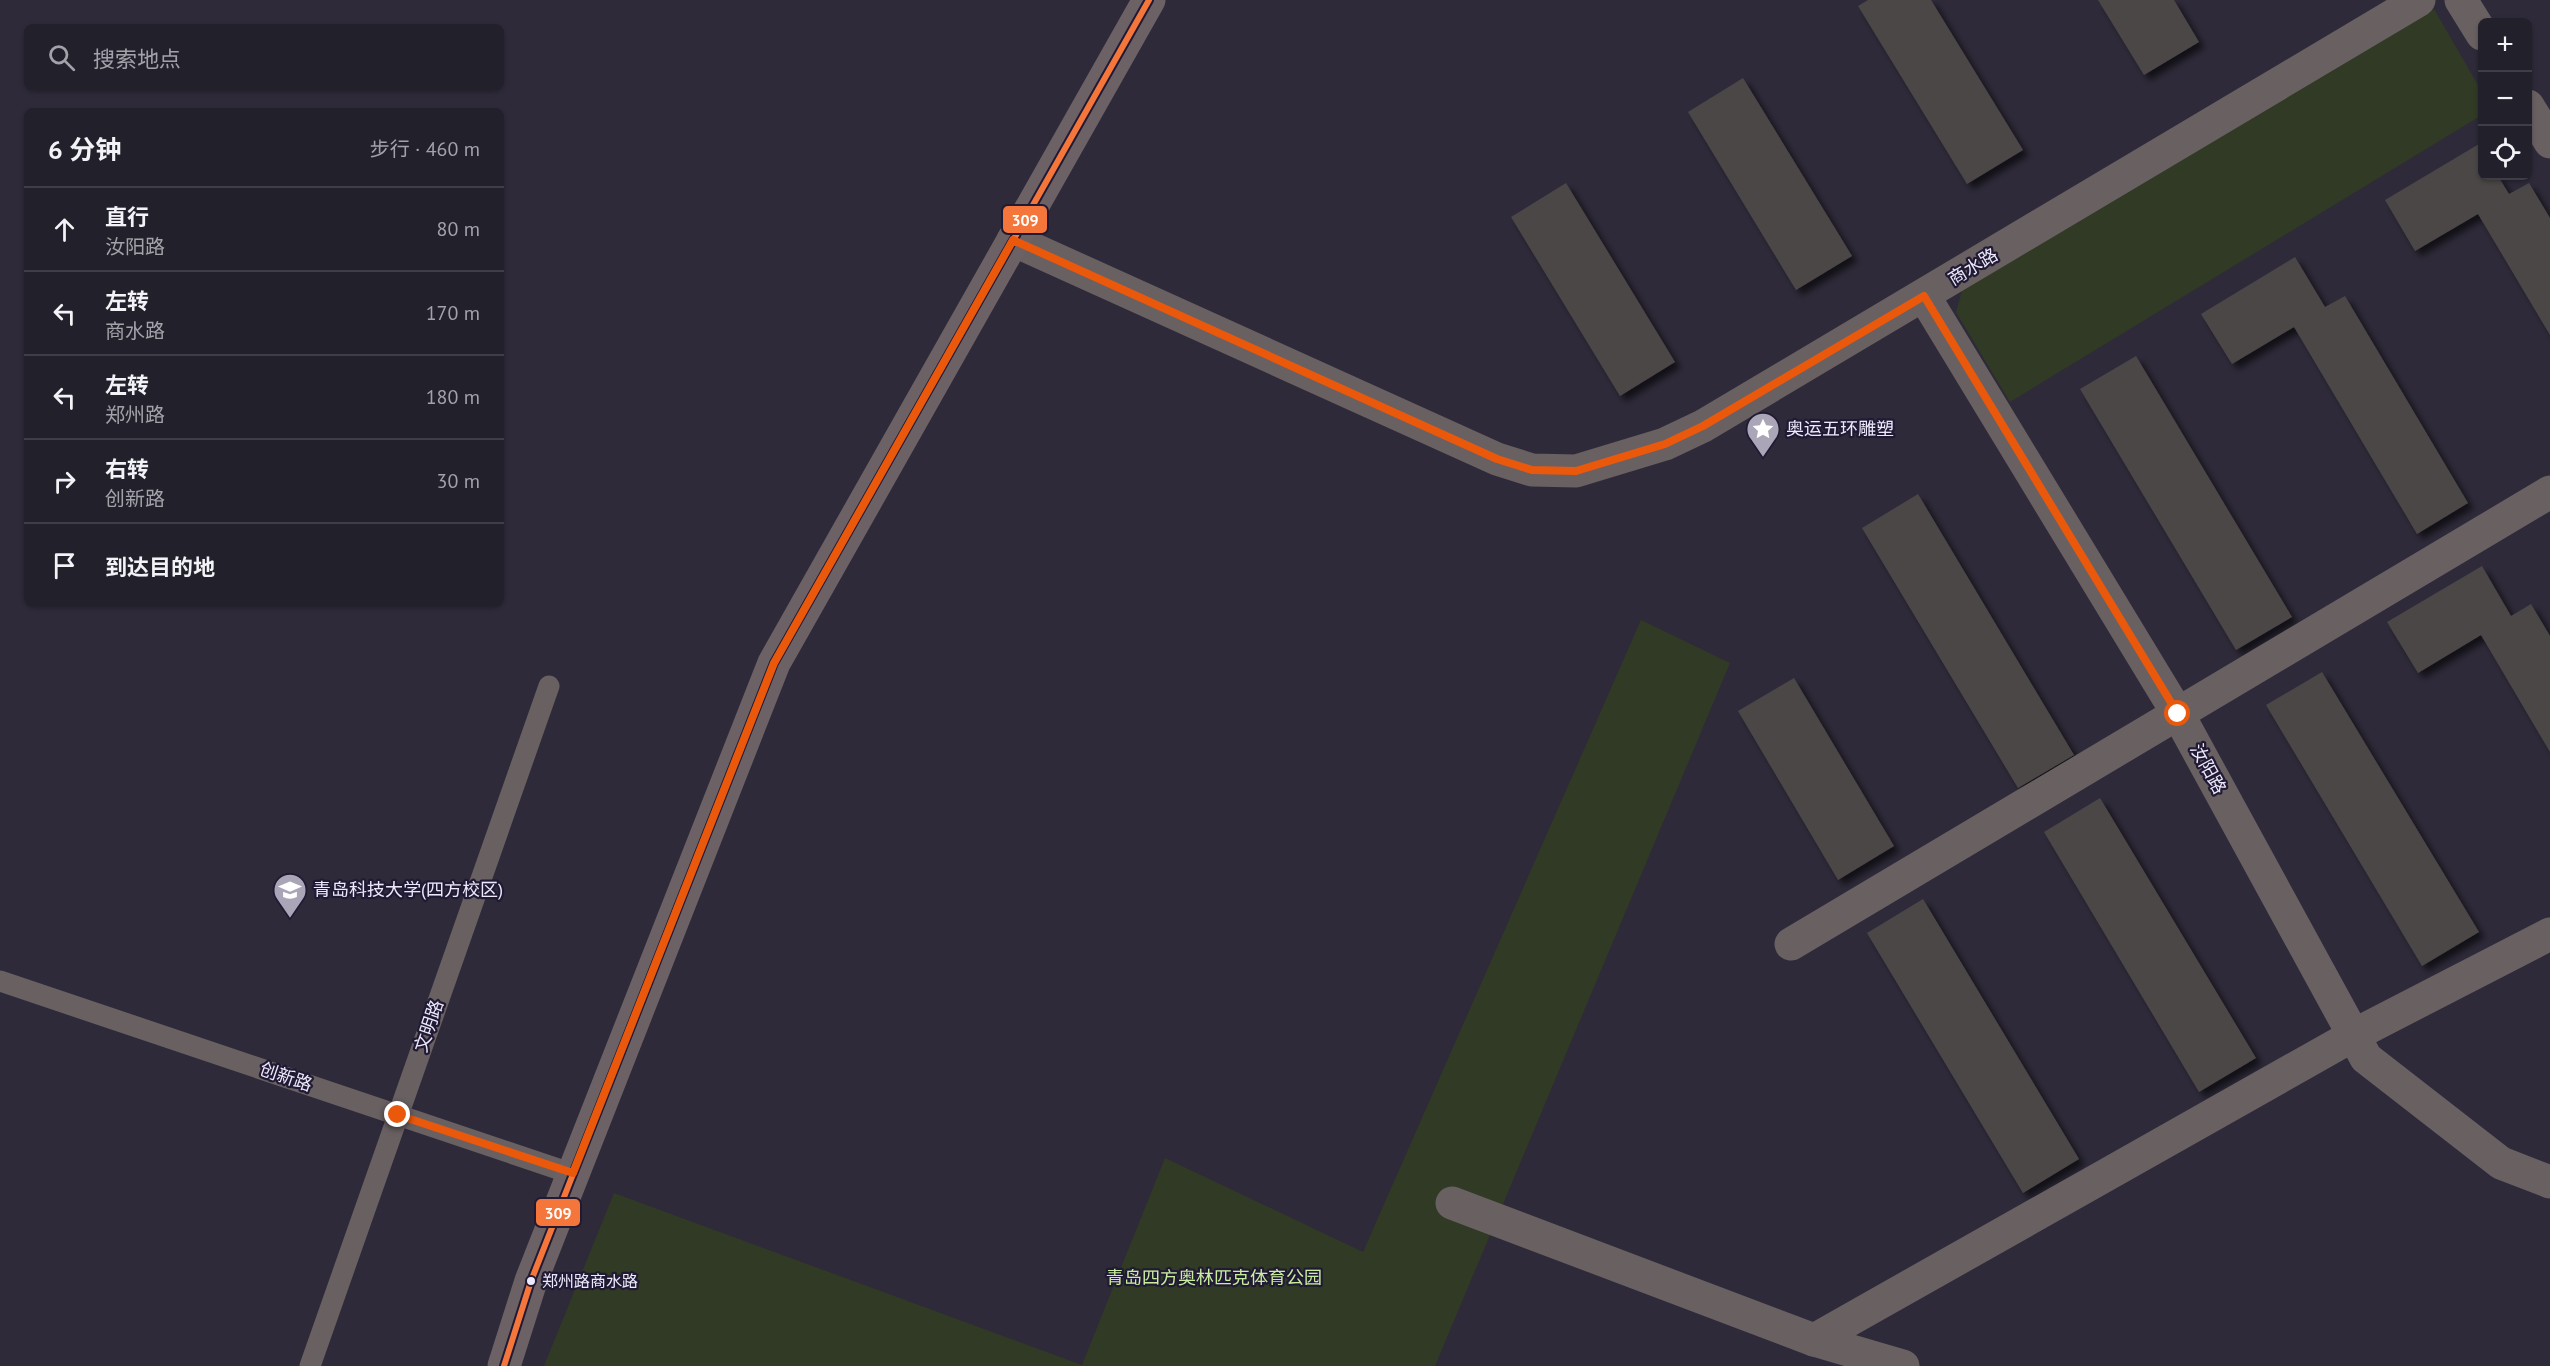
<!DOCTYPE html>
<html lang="zh">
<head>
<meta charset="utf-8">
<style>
  body { margin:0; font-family:"PT Sans","Noto Sans SC",sans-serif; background:#2e2d37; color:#f1f3f6 }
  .controls { position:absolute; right:18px; top:18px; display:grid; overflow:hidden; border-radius:9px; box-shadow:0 2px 4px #0004 }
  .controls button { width:54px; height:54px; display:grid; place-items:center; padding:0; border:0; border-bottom:2px solid #3f3e47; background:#22202b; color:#f1f3f6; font:30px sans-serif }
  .stop { position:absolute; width:18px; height:18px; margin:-14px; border:4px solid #ea580c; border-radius:50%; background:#fff }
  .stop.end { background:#ea580c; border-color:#fff; box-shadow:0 2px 6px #0008 }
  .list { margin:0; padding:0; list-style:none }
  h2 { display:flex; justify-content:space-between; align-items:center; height:78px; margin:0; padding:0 24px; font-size:26px }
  h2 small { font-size:20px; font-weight:400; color:#a2a3a9 }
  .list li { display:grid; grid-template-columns:39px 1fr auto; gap:18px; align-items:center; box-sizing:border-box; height:84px; padding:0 24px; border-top:2px solid #3f3e47 }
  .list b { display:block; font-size:22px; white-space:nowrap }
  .list p { margin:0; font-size:20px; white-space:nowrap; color:#a2a3a9 }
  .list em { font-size:20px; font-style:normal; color:#a2a3a9 }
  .icon { flex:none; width:33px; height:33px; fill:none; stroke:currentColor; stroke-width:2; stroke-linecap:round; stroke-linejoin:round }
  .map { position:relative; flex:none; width:2550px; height:1366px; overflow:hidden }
  .search { position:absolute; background:#22202b; box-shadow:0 2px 4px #0004; left:24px; top:24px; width:480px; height:66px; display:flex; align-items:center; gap:15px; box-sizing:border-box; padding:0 21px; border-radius:9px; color:#a2a3a9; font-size:22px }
  .panel { position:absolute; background:#22202b; box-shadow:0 2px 4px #0004; left:24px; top:108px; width:480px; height:498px; border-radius:9px }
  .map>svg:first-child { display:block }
</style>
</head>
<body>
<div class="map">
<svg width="2550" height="1366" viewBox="0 0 2550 1366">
  <defs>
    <filter id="shadow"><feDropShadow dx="5.5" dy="5.5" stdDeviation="3" flood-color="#0009"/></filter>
  </defs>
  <rect width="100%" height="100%" fill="#2e2a39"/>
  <!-- green -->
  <g fill="#313a25">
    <path d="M2434 9 2482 92V115L2010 402 1956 312 1963 287Z"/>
    <path d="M1641 620 1730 663 1435 1366H544L614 1193 1082 1365 1165 1158 1363 1252Z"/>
  </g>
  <!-- building -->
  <g fill="#4b4647" filter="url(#shadow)">
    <path d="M1868 0H1931L2023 150 1967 184 1858 6Z"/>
    <path d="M2098 0H2174L2199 42 2144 75Z"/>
    <path d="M1743 78 1852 256 1796 290 1688 112Z"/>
    <path d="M2479 144 2482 149V176H2498L2509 194 2529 183 2550 218V335L2478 214 2415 251 2385 200Z"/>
    <path d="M1566 183 1675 362 1620 396 1511 217Z"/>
    <path d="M2295 257 2325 307 2345 296 2468 503 2417 534 2294 327 2232 364 2201 314Z"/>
    <path d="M2136 356 2292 617 2236 650 2080 389Z"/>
    <path d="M1918 494 2074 755 2018 788 1862 528Z"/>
    <path d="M2482 566 2511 616 2531 604 2550 636V752L2481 635 2418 673 2387 622Z"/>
    <path d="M2322 672 2479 932 2422 966 2266 705Z"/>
    <path d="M1794 678 1894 846 1838 880 1738 711Z"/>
    <path d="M2100 798 2256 1058 2199 1092 2044 832Z"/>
    <path d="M1923 899 2079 1159 2023 1193 1867 933Z"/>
  </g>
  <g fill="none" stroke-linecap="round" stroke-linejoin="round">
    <!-- lane -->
    <g stroke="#696062" stroke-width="21">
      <path d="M0 981 573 1174"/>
      <path d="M310 1366 549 686"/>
    </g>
    <!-- street -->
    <g stroke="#696062" stroke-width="33">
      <path d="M2461 0 2482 34"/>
      <path d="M2528 106 2550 142"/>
      <path d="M1013 240 1497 459 1532 470 1576 471 1665 444 1703 426 2419 0"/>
      <path d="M1924 296 2178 714 2366 1058 2501 1163 2550 1182"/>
      <path d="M1791 944 2550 492"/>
      <path d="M1452 1203 1814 1340 1903 1366"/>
      <path d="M1814 1340 2354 1035 2550 934"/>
    </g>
    <!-- secondary -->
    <path stroke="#6c6266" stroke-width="33" d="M504 1366 531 1281 774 663 1149 0"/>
    <!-- bus-1 casing -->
    <g stroke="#211a34" stroke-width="10">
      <path id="bus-1" d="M504 1366 531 1281 774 663 1149 0"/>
    </g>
    <!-- bus-1 -->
    <use href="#bus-1" stroke="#f5763a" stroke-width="6"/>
  </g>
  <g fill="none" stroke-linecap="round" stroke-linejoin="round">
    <!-- route -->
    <path stroke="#ea580c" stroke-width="8" d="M398 1115 573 1173 774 663 1013 240 1497 459 1532 470 1576 471 1665 444 1703 426 1924 296 2178 714"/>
  </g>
  <!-- icons -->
  <defs>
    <g id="sight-pin" transform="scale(1.725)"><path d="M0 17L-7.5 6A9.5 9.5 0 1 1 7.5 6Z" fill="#aaa6b7" stroke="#211a34"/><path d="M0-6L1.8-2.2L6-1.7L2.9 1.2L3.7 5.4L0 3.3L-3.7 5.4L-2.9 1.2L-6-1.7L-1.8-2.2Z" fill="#fff"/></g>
    <g id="university-pin" transform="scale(1.725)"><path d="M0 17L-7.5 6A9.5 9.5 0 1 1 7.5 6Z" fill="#aaa6b7" stroke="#211a34"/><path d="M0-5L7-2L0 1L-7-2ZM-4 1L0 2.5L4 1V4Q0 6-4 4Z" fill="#fff"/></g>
  </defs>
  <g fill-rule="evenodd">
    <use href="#sight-pin" x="1763" y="429"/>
    <use href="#university-pin" x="290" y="890"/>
  </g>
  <!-- markers -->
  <circle fill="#ede9fb" stroke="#211a34" stroke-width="2" cx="531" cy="1281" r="5"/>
  <g text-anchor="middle" stroke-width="4.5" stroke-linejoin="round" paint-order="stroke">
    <!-- bus labels -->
    <g font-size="16" fill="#ede9fb" stroke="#211a34" text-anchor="start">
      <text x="542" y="1287">郑州路商水路</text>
    </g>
    <!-- street labels -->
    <g font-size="18" fill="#ede9fb" stroke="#211a34">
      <text transform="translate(1973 267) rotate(-31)" y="6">商水路</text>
      <text transform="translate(2208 769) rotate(61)" y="6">汝阳路</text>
      <text transform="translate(429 1026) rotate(-71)" y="6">文明路</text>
      <text transform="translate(286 1077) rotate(19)" y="6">创新路</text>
    </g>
    <!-- poi labels -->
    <g font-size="18" fill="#ede9fb" stroke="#211a34" text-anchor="start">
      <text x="1786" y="435">奥运五环雕塑</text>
      <text x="313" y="896">青岛科技大学(四方校区)</text>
    </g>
    <!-- park labels -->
    <g font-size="18" fill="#c8ed9e" stroke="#211a34">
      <text x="1214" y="1284">青岛四方奥林匹克体育公园</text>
    </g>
  </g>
  <g stroke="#211a34" stroke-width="2">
    <rect x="1002" y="205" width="46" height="29" rx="6" fill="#f5763a"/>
    <rect x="535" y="1198" width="46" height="29" rx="6" fill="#f5763a"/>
  </g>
  <g font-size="16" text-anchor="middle" font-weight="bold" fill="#fff">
    <text x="1025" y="226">309</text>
    <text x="558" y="1219">309</text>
  </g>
</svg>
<div class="controls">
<button>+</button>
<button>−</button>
<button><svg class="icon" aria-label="locate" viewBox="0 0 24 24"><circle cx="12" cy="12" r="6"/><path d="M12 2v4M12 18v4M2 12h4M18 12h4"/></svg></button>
</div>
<div class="stop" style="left:2178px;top:714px"></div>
<div class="stop end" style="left:398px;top:1115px"></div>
<div class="search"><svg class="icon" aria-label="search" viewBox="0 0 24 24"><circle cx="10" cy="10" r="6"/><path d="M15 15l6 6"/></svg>搜索地点</div>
<section class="panel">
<h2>6 分钟<small>步行 · 460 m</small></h2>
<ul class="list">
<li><svg class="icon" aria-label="ahead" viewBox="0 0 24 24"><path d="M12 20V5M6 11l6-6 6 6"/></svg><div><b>直行</b><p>汝阳路</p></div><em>80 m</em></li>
<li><svg class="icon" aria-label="left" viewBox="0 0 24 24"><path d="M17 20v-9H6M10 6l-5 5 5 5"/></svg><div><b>左转</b><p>商水路</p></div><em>170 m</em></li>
<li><svg class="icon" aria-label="left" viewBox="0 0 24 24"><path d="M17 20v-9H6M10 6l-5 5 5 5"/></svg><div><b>左转</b><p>郑州路</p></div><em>180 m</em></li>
<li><svg class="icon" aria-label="right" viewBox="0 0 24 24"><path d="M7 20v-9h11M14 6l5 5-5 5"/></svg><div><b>右转</b><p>创新路</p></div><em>30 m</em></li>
<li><svg class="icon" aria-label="arrive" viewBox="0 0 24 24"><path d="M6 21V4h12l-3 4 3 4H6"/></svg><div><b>到达目的地</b></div></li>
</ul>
</section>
</div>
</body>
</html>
